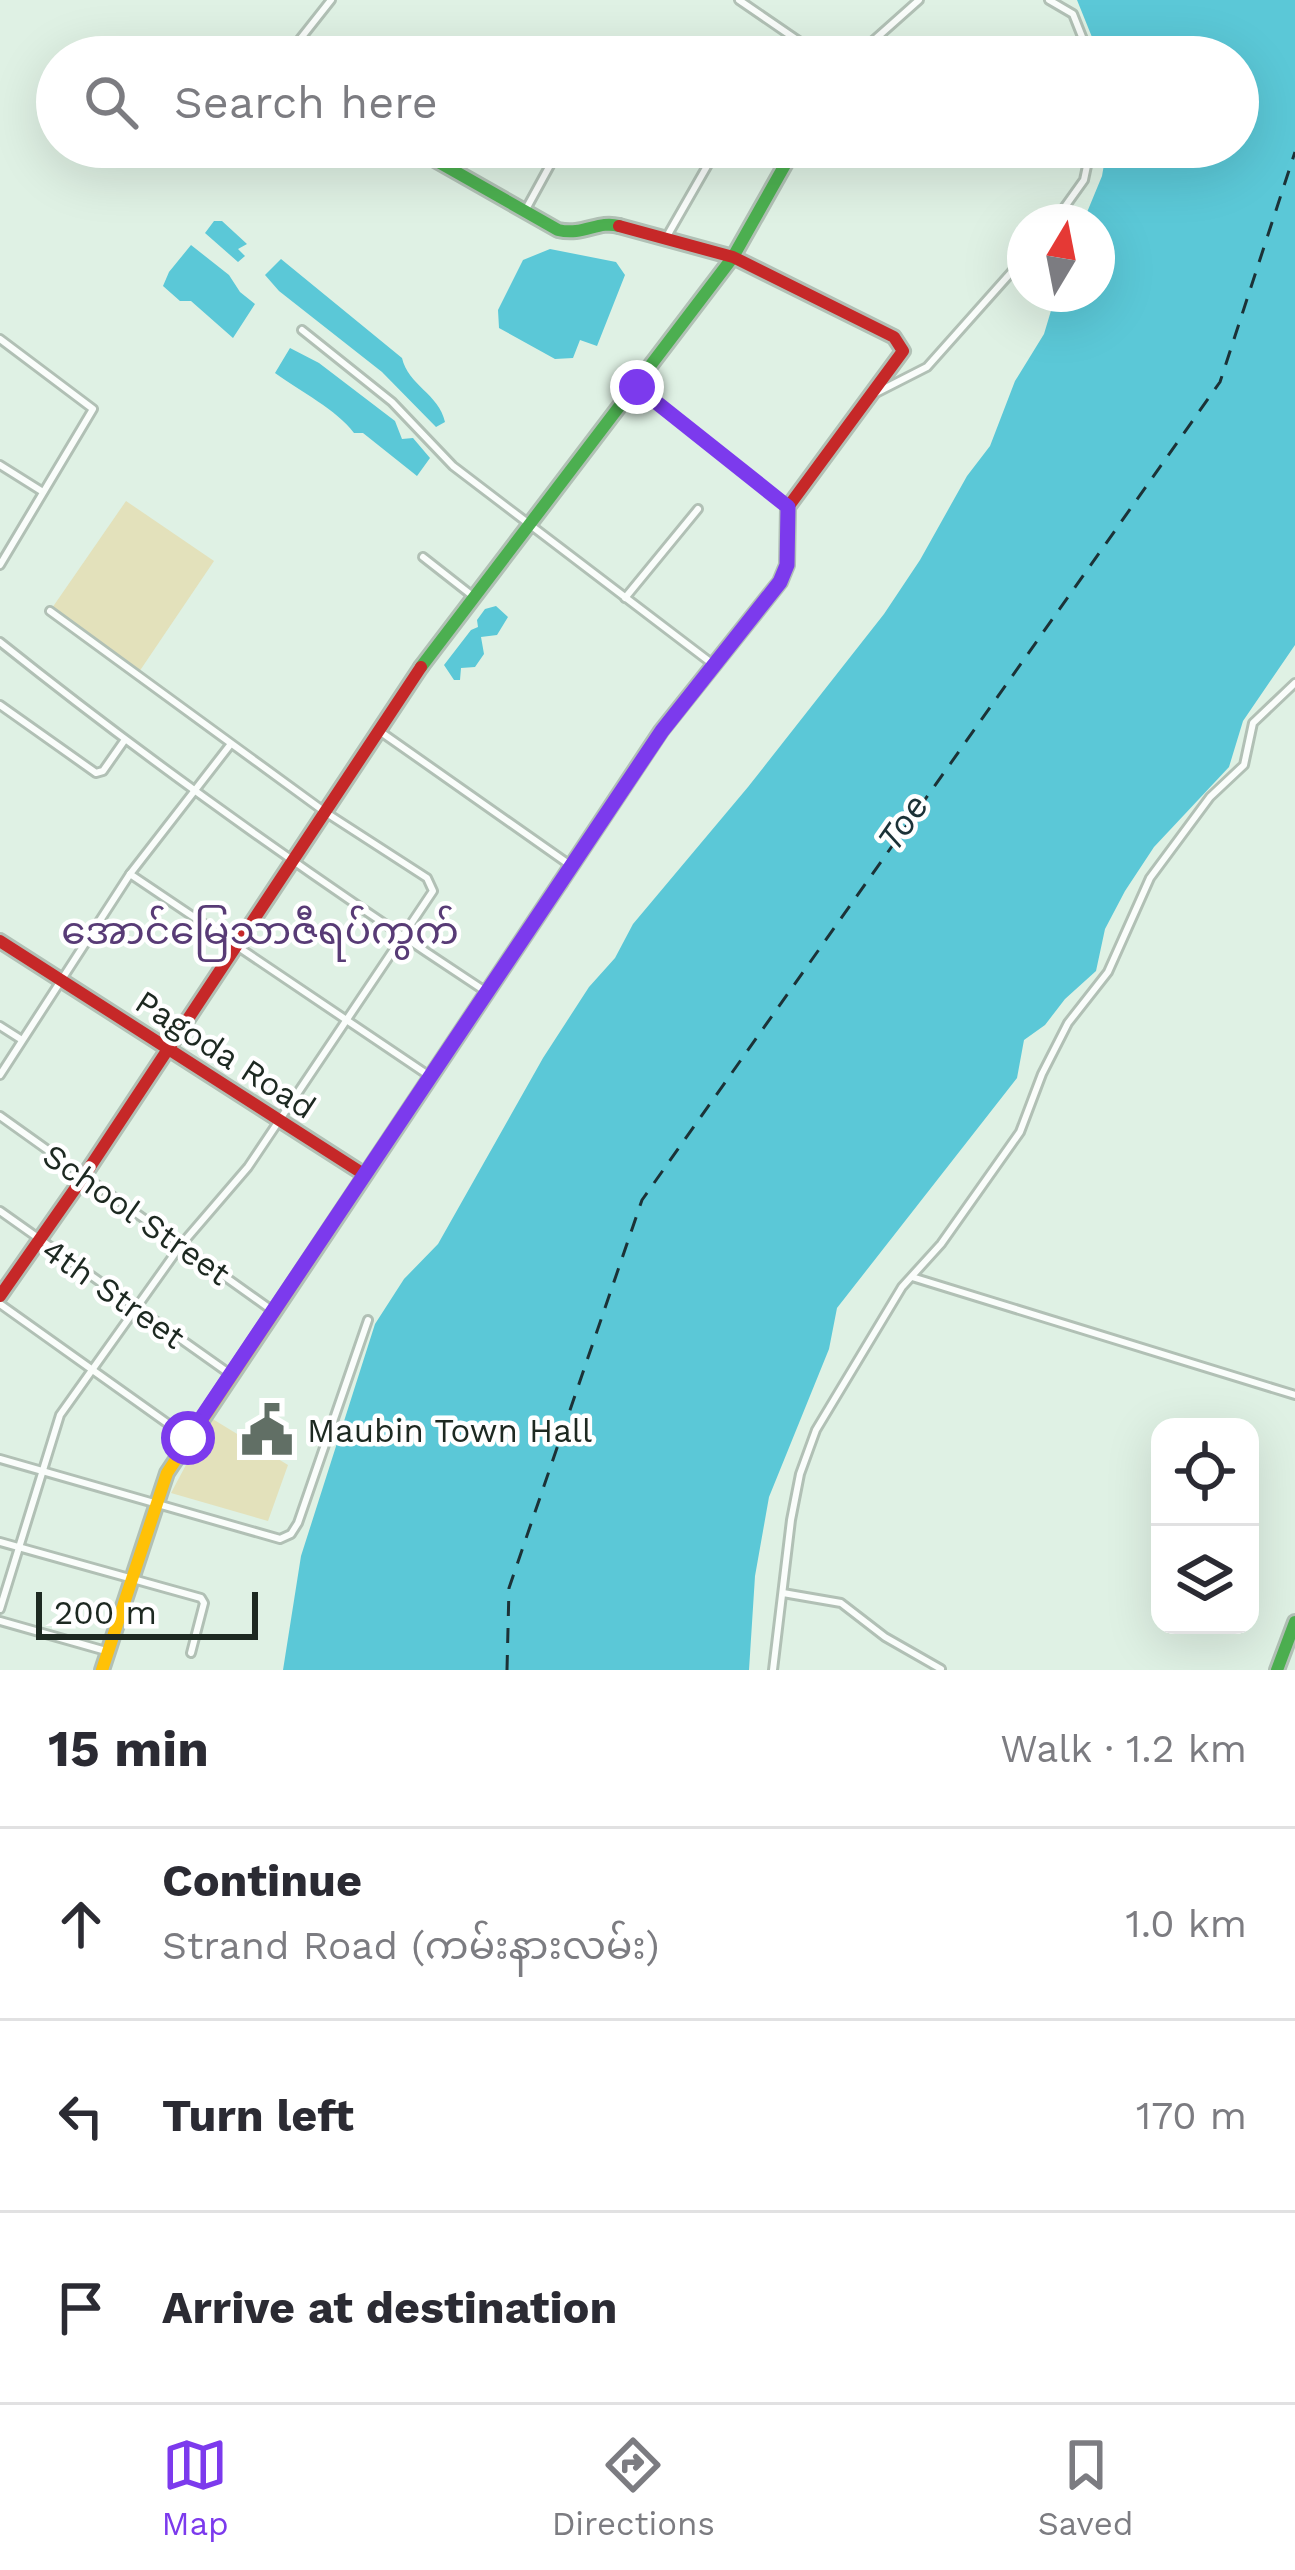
<!DOCTYPE html>
<html lang="en">
<head>
<meta charset="utf-8">
<style>
  body { margin:0; font-family:"Work Sans","Noto Sans Myanmar",sans-serif; background:#f2f2f3; color:#2b2b33 }
  .controls { position:absolute; right:36px; bottom:36px; display:grid; overflow:hidden; border-radius:24px; box-shadow:0 12px 48px #0002 }
  .controls button { width:108px; height:108px; display:grid; place-items:center; padding:0; border:0; border-bottom:3px solid #e1e1e2; background:#fff; color:#2b2b33; font:60px sans-serif }
  .compass { position:absolute; left:1007px; top:204px; width:108px; height:108px; border-radius:50%; background:#fff; box-shadow:0 12px 48px #0002; rotate:10deg }
  .scale { position:absolute; left:36px; bottom:30px; width:222px; box-sizing:border-box; padding-left:12px; border:6px solid #1d2921; border-top:0; font-size:33px; line-height:42px; white-space:nowrap; color:#1d2921; -webkit-text-stroke:9px #fff; paint-order:stroke }
  .stop { position:absolute; width:36px; height:36px; margin:-27px; border:9px solid #7c3aed; border-radius:50%; background:#fff }
  .stop.end { background:#7c3aed; border-color:#fff; box-shadow:0 3px 12px #0008 }
  .list { margin:0; padding:0; list-style:none }
  h2 { display:flex; justify-content:space-between; align-items:center; height:156px; margin:0; padding:0 48px; font-size:51px }
  h2 small { font-size:39px; font-weight:400; color:#7c7c81 }
  .list li { display:grid; grid-template-columns:78px 1fr auto; gap:36px; align-items:center; box-sizing:border-box; height:192px; padding:0 48px; border-top:3px solid #e1e1e2 }
  .list b { display:block; font-size:45px; white-space:nowrap }
  .list p { margin:0; font-size:39px; white-space:nowrap; color:#7c7c81 }
  .list em { font-size:39px; font-style:normal; color:#7c7c81 }
  .icon { flex:none; width:66px; height:66px; fill:none; stroke:currentColor; stroke-width:2; stroke-linecap:round; stroke-linejoin:round }
  .map { position:relative; flex:none; width:1295px; height:1670px; overflow:hidden }
  .search { position:absolute; background:#fff; box-shadow:0 12px 48px #0002; left:36px; right:36px; top:36px; height:132px; display:flex; align-items:center; gap:30px; box-sizing:border-box; padding:0 42px; border-radius:66px; color:#7c7c81; font-size:45px }
  .sheet { height:732px; background:#fff }
  nav { display:flex; justify-content:space-around; align-items:center; box-sizing:border-box; height:168px; border-top:3px solid #e1e1e2; background:#fff; font-size:33px; color:#7c7c81 }
  nav a { display:grid; justify-items:center; gap:6px }
  nav .on { color:#7c3aed }
  .map>svg:first-child { display:block }
</style>
</head>
<body>
<div class="map">
<svg width="1295" height="1670" viewBox="0 0 1295 1670">
  <rect width="100%" height="100%" fill="#dff1e4"/>
  <!-- green -->
  <g fill="#e3e1bb">
    <path d="M126 501 214 561 139 672 50 611Z"/>
    <path d="M211 1418 288 1465 268 1521 171 1493Z"/>
  </g>
  <!-- water -->
  <g fill="#5bc8d7">
    <path d="M1077 0H1295V645L1243 721 1229 767 1154 847 1125 891 1105 929 1096 971 1065 999 1045 1025 1024 1040 1017 1078 837 1308 829 1349 769 1497 755 1576 749 1670H283L301 1556 375 1324 404 1279 438 1244 543 1058 589 987 615 958 633 924 748 787 884 614 920 560 967 476 990 446 1015 381 1044 334 1056 294H1097V222H1083L1102 176 1107 147H1238V57H1100Z"/>
    <path d="M214 221H222L247 244 238 249 245 256 238 262 205 233Z"/>
    <path d="M191 245 229 275 240 292 255 304 233 338 191 301H180L163 286 169 272Z"/>
    <path d="M550 249 616 262 625 275 597 346 580 340 573 358 555 359 499 328 498 310 523 260Z"/>
    <path d="M281 259 402 358C408 385 439 394 445 422L436 427 382 372 279 291 265 275Z"/>
    <path d="M290 348 319 363 395 421 402 439 413 438 430 458 417 476 363 433H354C336 409 301 392 275 373Z"/>
    <path d="M496 606 508 617 497 635 481 637 484 654 475 667 461 668 460 680H454L444 665 471 630 478 627 477 620 485 609Z"/>
  </g>
  <g fill="none" stroke-linecap="round" stroke-linejoin="round">
    <!-- ferry -->
    <path stroke="#1c3237" stroke-width="3" stroke-dasharray="15 12" stroke-linecap="butt" d="M507 1670 509 1588 642 1200 1220 382 1295 152"/>
    <!-- street casing -->
    <g stroke="#b1c0b5" stroke-width="12">
      <g id="street">
        <path d="M739 0 822 57"/>
        <path d="M1049 0 1073 14 1090 57"/>
        <path d="M286 57 331 0"/>
        <path d="M855 57 919 0"/>
        <path d="M525 211 560 147"/>
        <path d="M1054 222 1084 180 1091 147"/>
        <path d="M666 238 718 147"/>
        <path d="M302 330 392 402 453 466 714 665"/>
        <path d="M0 339 93 409 0 565"/>
        <path d="M637 387 788 507"/>
        <path d="M874 394 927 367 1025 257"/>
        <path d="M0 465 43 492"/>
        <path d="M423 557 474 597"/>
        <path d="M625 598 698 509"/>
        <path d="M0 642C156 767 318 881 485 991"/>
        <path d="M0 705 96 773 103 771 124 741"/>
        <path d="M378 730 570 865"/>
        <path d="M130 874 428 1075"/>
        <path d="M0 1026 22 1040"/>
        <path d="M0 1075 130 874 230 745"/>
        <path d="M0 1116 273 1311"/>
        <path d="M0 1211 230 1374"/>
        <path d="M912 1277 1295 1395"/>
        <path d="M0 1304 188 1438"/>
        <path d="M0 1459 280 1539 291 1534 298 1523 368 1320"/>
        <path d="M0 1542 201 1598 204 1603 191 1653"/>
        <path d="M783 1593 841 1603 885 1637 941 1669"/>
        <path d="M0 1609 60 1415 181 1245 248 1167 433 891 427 878 325 812 50 611"/>
        <path d="M0 1621 106 1651"/>
        <path d="M773 1670 791 1520 800 1474 816 1430 902 1287 941 1244 1020 1132 1042 1074 1068 1023 1108 972 1150 878 1210 797 1244 765 1253 723 1295 683"/>
      </g>
    </g>
    <!-- fast casing -->
    <g stroke="#b1c0b5" stroke-width="18">
      <g id="fast">
        <path d="M412 147 558 230C584 236 598 220 619 226"/>
        <path d="M421 667 733 257 795 147"/>
        <path d="M1277 1670 1295 1622"/>
      </g>
    </g>
    <!-- slow casing -->
    <g stroke="#b1c0b5" stroke-width="18">
      <path id="slow" d="M102 1670 167 1473 560 883"/>
    </g>
    <!-- jam casing -->
    <g stroke="#b1c0b5" stroke-width="18">
      <g id="jam">
        <path d="M560 883 661 731 780 582 787 565 788 507 903 351 894 337 733 257 619 226"/>
        <path d="M0 941 362 1173"/>
        <path d="M0 1296 84 1176 421 667"/>
      </g>
    </g>
    <!-- street -->
    <use href="#street" stroke="#fafdfb" stroke-width="6"/>
    <!-- fast -->
    <use href="#fast" stroke="#4caf50" stroke-width="12"/>
    <!-- slow -->
    <use href="#slow" stroke="#ffc107" stroke-width="12"/>
    <!-- jam -->
    <use href="#jam" stroke="#c62828" stroke-width="12"/>
  </g>
  <g fill="none" stroke-linecap="round" stroke-linejoin="round">
    <!-- route -->
    <path stroke="#7c3aed" stroke-width="15" d="M188 1438 662 731 780 582 787 565 788 507 637 387"/>
  </g>
  <!-- icons -->
  <defs>
    <g id="civic-bare" transform="scale(4.14)"><path d="M-.6-6.5H3V-4.5H.6V-3L4-1V1h2V6H-6V1h2V-1L-.6-3ZM-1.2 2.5V6h2.4V2.5Z" fill="#616f65" stroke="#fff" stroke-width="2.5" paint-order="stroke"/></g>
  </defs>
  <g fill-rule="evenodd">
    <use href="#civic-bare" x="267" y="1430"/>
  </g>
  <g text-anchor="middle" stroke-width="9" stroke-linejoin="round" paint-order="stroke">
    <!-- street labels -->
    <g font-size="33" fill="#1d2921" stroke="#fff">
      <text transform="translate(226 1054) rotate(33)" y="12">Pagoda Road</text>
      <text transform="translate(137 1214) rotate(35)" y="12">School Street</text>
      <text transform="translate(114 1293) rotate(35)" y="12">4th Street</text>
    </g>
    <!-- poi labels -->
    <g font-size="33" fill="#1d2921" stroke="#fff" text-anchor="start">
      <text x="307" y="1442">Maubin Town Hall</text>
    </g>
    <!-- water labels -->
    <g font-size="36" font-style="italic" fill="#1c3237" stroke="#fff">
      <text transform="translate(902 822) rotate(-55)" y="13">Toe</text>
    </g>
    <!-- quarter labels -->
    <g font-size="39" fill="#583b76" stroke="#fff">
      <text x="260" y="944">အောင်မြေသာဇီရပ်ကွက်</text>
    </g>
  </g>
</svg>
<div class="controls">
<button><svg class="icon" aria-label="locate" viewBox="0 0 24 24"><circle cx="12" cy="12" r="6"/><path d="M12 2v4M12 18v4M2 12h4M18 12h4"/></svg></button>
<button><svg class="icon" aria-label="layers" viewBox="0 0 24 24"><path d="M12 4l9 5-9 5-9-5zM3 14l9 5 9-5"/></svg></button>
</div>
<svg class="compass" viewBox="-18 -18 36 36"><path d="M0-13l5 13h-10z" fill="#e53935"/><path d="M0 13l5-13h-10z" fill="#7c7c81"/></svg>
<div class="scale">200 m</div>
<div class="stop" style="left:188px;top:1438px"></div>
<div class="stop end" style="left:637px;top:387px"></div>
<div class="search"><svg class="icon" aria-label="search" viewBox="0 0 24 24"><circle cx="10" cy="10" r="6"/><path d="M15 15l6 6"/></svg>Search here</div>
</div>
<section class="sheet">
<h2>15 min<small>Walk · 1.2 km</small></h2>
<ul class="list">
<li><svg class="icon" aria-label="ahead" viewBox="0 0 24 24"><path d="M12 20V5M6 11l6-6 6 6"/></svg><div><b>Continue</b><p>Strand Road (ကမ်းနားလမ်း)</p></div><em>1.0 km</em></li>
<li><svg class="icon" aria-label="left" viewBox="0 0 24 24"><path d="M17 20v-9H6M10 6l-5 5 5 5"/></svg><div><b>Turn left</b></div><em>170 m</em></li>
<li><svg class="icon" aria-label="arrive" viewBox="0 0 24 24"><path d="M6 21V4h12l-3 4 3 4H6"/></svg><div><b>Arrive at destination</b></div></li>
</ul>
</section>
<nav>
<a class="on"><svg class="icon" aria-label="map" viewBox="0 0 24 24"><path d="M3 6l6-2 6 2 6-2v14l-6 2-6-2-6 2zM9 4v14M15 6v14"/></svg>Map</a>
<a><svg class="icon" aria-label="directions" viewBox="0 0 24 24"><path d="M12 3l9 9-9 9-9-9zM9 14v-3h6M13 9l2 2-2 2"/></svg>Directions</a>
<a><svg class="icon" aria-label="saved" viewBox="0 0 24 24"><path d="M7 4h10v16l-5-4-5 4z"/></svg>Saved</a>
</nav>
</body>
</html>
